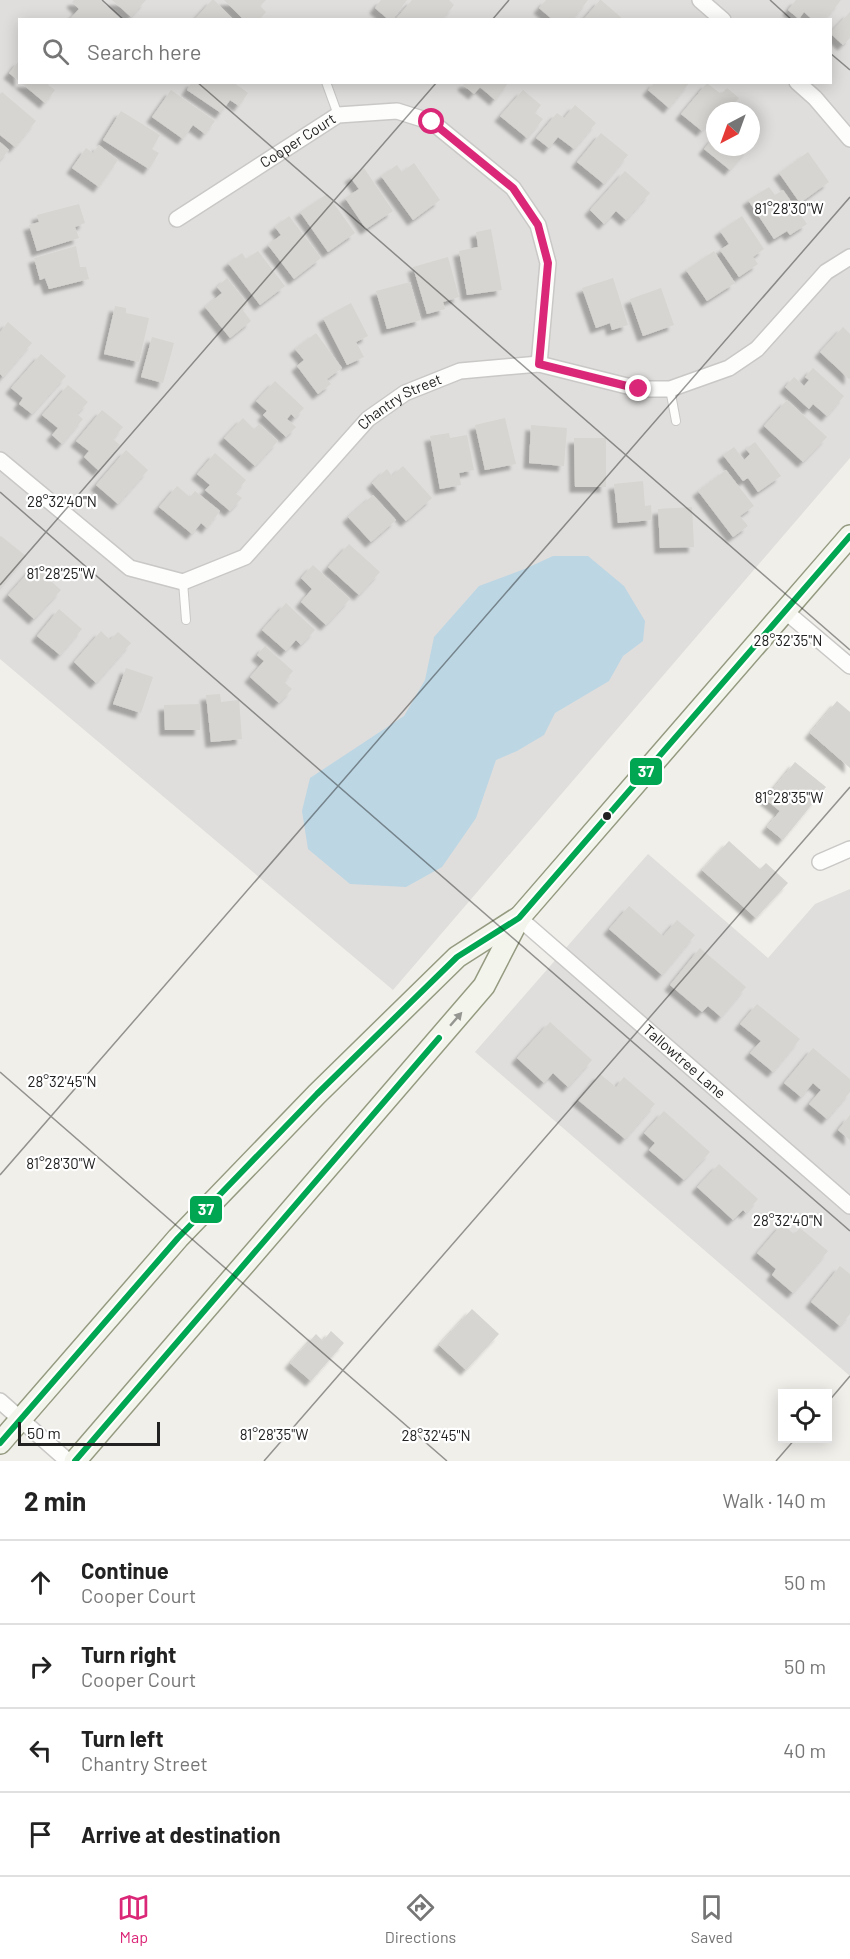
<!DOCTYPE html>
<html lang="en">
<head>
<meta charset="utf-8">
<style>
  body { margin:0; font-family:Barlow,sans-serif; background:#f2f2f2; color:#222 }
  .controls { position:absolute; right:18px; bottom:18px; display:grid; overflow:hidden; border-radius:0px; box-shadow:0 3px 15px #0003 }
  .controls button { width:54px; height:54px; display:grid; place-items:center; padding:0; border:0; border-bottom:2px solid #e0e0e0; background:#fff; color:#222; font:30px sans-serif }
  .compass { position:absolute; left:706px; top:102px; width:54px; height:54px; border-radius:50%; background:#fff; box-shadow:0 3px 15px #0003; rotate:221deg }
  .scale { position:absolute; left:18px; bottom:15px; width:142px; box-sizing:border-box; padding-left:6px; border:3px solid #222; border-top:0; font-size:16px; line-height:21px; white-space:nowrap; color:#222; -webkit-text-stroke:4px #fff; paint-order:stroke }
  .stop { position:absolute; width:18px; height:18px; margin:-14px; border:4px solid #db2777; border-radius:50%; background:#fff }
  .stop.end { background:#db2777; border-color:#fff; box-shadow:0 2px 6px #0008 }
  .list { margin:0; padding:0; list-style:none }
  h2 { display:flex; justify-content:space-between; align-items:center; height:78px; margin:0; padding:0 24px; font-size:26px }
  h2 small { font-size:20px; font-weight:400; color:#767676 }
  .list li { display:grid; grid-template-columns:39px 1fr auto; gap:18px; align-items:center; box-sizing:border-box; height:84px; padding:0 24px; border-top:2px solid #e0e0e0 }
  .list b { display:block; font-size:22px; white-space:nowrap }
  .list p { margin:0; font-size:20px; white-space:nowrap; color:#767676 }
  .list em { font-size:20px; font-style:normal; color:#767676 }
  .icon { flex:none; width:33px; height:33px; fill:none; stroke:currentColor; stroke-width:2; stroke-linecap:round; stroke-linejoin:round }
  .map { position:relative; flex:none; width:850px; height:1461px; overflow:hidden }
  .search { position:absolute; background:#fff; box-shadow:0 3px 15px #0003; left:18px; right:18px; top:18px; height:66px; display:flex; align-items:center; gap:15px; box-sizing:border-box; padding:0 21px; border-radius:0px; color:#767676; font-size:22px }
  .sheet { height:414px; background:#fff }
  nav { display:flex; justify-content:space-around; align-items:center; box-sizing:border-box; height:84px; border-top:2px solid #e0e0e0; background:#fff; font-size:16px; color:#767676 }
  nav a { display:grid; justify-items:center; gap:3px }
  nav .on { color:#db2777 }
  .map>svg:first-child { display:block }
</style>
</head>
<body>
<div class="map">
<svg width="850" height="1461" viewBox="0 0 850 1461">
  <defs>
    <filter id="shadow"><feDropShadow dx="-5.5" dy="5.5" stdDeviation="1.5" flood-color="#0004"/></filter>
  </defs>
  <rect width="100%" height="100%" fill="#f0efea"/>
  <!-- residential -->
  <g fill="#dfdedc" fill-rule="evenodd">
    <path d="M0 0H850V458L393 990 0 659ZM20 20H830V82H20ZM715 111H751V147H715Z"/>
    <path d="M648 854 768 958 815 904 850 889V1376L475 1052Z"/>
  </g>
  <!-- water -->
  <path fill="#bcd6e4" d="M553 556H588L624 586 645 621 643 641 623 656 609 681 555 713 544 735 517 751 496 760 476 818 442 867 406 887 350 884 308 849 302 811 310 778 404 716 425 680 434 637 479 586 527 568Z"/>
  <!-- building -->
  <g fill="#d7d5d1" filter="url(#shadow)">
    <path d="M74 0H100L121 20H69L79 9 72 2Z"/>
    <path d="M112 0H146L131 17Z"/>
    <path d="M212 0H214L234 20H194Z"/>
    <path d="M224 0H266L260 6 266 12 259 20H244Z"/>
    <path d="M381 0H407L392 20H389L375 8Z"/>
    <path d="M412 0H449L454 5 442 20H395Z"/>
    <path d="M546 0H588L572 20H553L539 8Z"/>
    <path d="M600 0H601L624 20H583Z"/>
    <path d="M796 0H841L825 20H813L804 12 799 19 788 10Z"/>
    <path d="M850 12V38L843 45 830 33Z"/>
    <path d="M20 60V82L9 73Z"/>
    <path d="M20 82H51L48 85 55 90 45 103Z"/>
    <path d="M192 82H233L248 93 239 106 230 100 221 113 187 90Z"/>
    <path d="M465 82H509L495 100 480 87 474 94 463 85Z"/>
    <path d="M655 82H690L669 108 648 90Z"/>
    <path d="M707 83 721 94 727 88 739 98 727 111H715V120L713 118 702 131 681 114Z"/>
    <path d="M171 90 215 121 205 134 193 125 183 139 152 117Z"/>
    <path d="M523 90 541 105 535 113 543 119 527 138 500 116Z"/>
    <path d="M2 92 36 121 15 147 0 135V94Z"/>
    <path d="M575 105 596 123 574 149 558 137 549 148 536 138 557 113 564 118Z"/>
    <path d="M121 111 160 135 152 149 159 153 149 169 103 140Z"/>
    <path d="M751 132 758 137 751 145Z"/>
    <path d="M601 133 628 155 604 184 577 162Z"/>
    <path d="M715 136V147H749L730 170 704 149Z"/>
    <path d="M0 142 9 150 0 160Z"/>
    <path d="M99 145 118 160 99 187 72 168 86 148 93 153Z"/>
    <path d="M808 152 829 182 800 203 779 173Z"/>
    <path d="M414 163 440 200 413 220 381 176 397 165 402 172Z"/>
    <path d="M364 168 393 211 366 229 345 198 359 189 350 177Z"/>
    <path d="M625 171 650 193 626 220 616 211 604 224 590 210Z"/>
    <path d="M769 187 775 195 783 190 807 224 790 235 787 231 774 239 748 200Z"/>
    <path d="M327 194 355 233 328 252 300 212Z"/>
    <path d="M79 204 85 223 75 227 79 238 37 251 29 225 39 222 37 215Z"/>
    <path d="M289 216 321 258 294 279 268 245 281 235 275 227Z"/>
    <path d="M742 216 764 249 753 257 758 264 739 277 720 250 729 244 720 231Z"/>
    <path d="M491 229 502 290 467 295 459 251 478 247 476 232Z"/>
    <path d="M76 246 80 267H86L89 279 49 289 45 278 40 280 34 258Z"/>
    <path d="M258 251 285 286 260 305 228 263 242 253 246 259Z"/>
    <path d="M714 251 735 283 707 301 686 270Z"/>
    <path d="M448 257 459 297 443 302 445 309 427 314 413 267Z"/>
    <path d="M227 278 248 304 242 309 251 321 230 338 205 307 222 293 217 287Z"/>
    <path d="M613 278 628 325 612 330 610 323 596 328 582 288Z"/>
    <path d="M410 282 421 320 387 329 376 291Z"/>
    <path d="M661 288 674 325 643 336 630 299Z"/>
    <path d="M351 303 368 336 356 342 364 357 347 365 323 318Z"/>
    <path d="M115 306 126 308V313L149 318 139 362 104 354Z"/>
    <path d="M8 322 32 343 3 377 0 374V332Z"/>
    <path d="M843 327 850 334V378L849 379 820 352Z"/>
    <path d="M316 333 342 368 327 379 331 384 318 394 297 366 304 360 295 349Z"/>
    <path d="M152 337 174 343 163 383 141 377Z"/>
    <path d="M41 354 66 376 32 414 19 404 23 398 11 388Z"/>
    <path d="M813 368 844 396 827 416 813 404 809 409 785 387 794 377 804 386 809 380 805 377Z"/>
    <path d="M275 381 304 408 295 418 291 414 287 419 296 427 286 437 263 415 267 411 256 401Z"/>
    <path d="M68 385 88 402 77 414 83 419 62 444 52 435 58 428 42 415Z"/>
    <path d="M787 400 827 437 803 462 764 426Z"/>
    <path d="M102 410 123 427 113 439 120 445 99 471 84 457 89 451 76 441Z"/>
    <path d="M243 418 254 429 259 424 278 441 255 466 224 438Z"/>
    <path d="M505 418 516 464 485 470 475 425Z"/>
    <path d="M531 425 567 428 564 466 529 463Z"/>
    <path d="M449 433 450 438 467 435 474 470 459 473 461 485 440 489 430 436Z"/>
    <path d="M574 438H606V487H575Z"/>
    <path d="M755 442 781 476 758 492 748 478 743 481 723 455 734 447 744 460 750 454 746 449Z"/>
    <path d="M126 450 148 470 118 504 96 485Z"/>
    <path d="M215 453 246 480 235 493 242 498 230 511 205 490 210 485 197 474Z"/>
    <path d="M403 466 432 498 406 521 372 483 387 469 392 476Z"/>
    <path d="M726 470 754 506 740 516 748 526 733 537 698 491Z"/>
    <path d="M643 481 645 506 651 505 652 520 618 523 614 484Z"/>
    <path d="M177 486 190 497 195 491 220 511 207 528 201 523 192 534 159 507Z"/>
    <path d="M373 495 396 520 371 542 348 517Z"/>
    <path d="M692 507 694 547 660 548 658 509Z"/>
    <path d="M1 536 26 556 0 588V537Z"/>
    <path d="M349 544 380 572 359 595 328 567Z"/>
    <path d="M313 565 350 599 326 625 301 602 312 589 301 578Z"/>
    <path d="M34 566 61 590 34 619 8 595Z"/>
    <path d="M286 603 315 630 301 645 296 640 286 651 262 630Z"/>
    <path d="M59 609 82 629 60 655 37 636Z"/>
    <path d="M101 631 110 640 118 632 131 643 96 683 74 662Z"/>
    <path d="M265 646 293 671 284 682 292 689 279 703 250 677 264 661 257 655Z"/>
    <path d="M126 668 153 677 141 713 113 704Z"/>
    <path d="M220 694 221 702 239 700 242 739 211 742 206 695Z"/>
    <path d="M837 701 850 712V768L810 733Z"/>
    <path d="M200 704V730H165L164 705Z"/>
    <path d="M795 762 826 787 783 840 767 827 780 811 765 799Z"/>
    <path d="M729 841 760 869 766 863 788 883 756 918 702 870Z"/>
    <path d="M629 906 663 936 677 920 695 935 662 975 609 929Z"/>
    <path d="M700 948 746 987 721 1017 708 1006 702 1012 670 985Z"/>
    <path d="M757 1004 800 1039 773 1072 750 1053 761 1041 740 1024Z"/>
    <path d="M550 1022 592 1060 568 1087 553 1073 544 1083 517 1058Z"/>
    <path d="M813 1048 850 1079V1092L827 1119 809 1104 821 1090 813 1083 801 1097 784 1083Z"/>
    <path d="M600 1074 616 1087 624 1077 655 1104 625 1139 578 1100Z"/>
    <path d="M664 1111 710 1152 684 1180 649 1150 655 1143 644 1133Z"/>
    <path d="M850 1115V1140L838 1130Z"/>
    <path d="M719 1164 758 1199 746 1213 743 1210 733 1220 697 1187Z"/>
    <path d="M782 1224 794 1234 800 1228 828 1251 793 1293 772 1275 776 1269 757 1253Z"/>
    <path d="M840 1266 850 1274V1314L840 1326 811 1302Z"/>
    <path d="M472 1309 499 1334 466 1370 439 1345Z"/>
    <path d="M331 1331 344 1343 311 1381 290 1363 316 1334 323 1341Z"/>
  </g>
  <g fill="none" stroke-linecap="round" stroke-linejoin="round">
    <!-- service casing -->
    <g stroke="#c9c8c6" stroke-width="10">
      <g id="service">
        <path d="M326 82 338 115"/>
        <path d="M670 389 676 421"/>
        <path d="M183 582 186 620"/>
      </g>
    </g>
    <!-- minor casing -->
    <g stroke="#c9c8c6" stroke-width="18">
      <g id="minor">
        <path d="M700 0 723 20"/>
        <path d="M797 82 815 98 850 139"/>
        <path id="s1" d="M177 219 338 115 397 111 432 122 513 188 538 225 548 263 539 364"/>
        <path id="s2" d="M0 460 130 568 183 582 245 557 368 419 405 393 460 371 539 364 639 389H670L729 368 757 349 826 272 850 257"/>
        <path d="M785 611 850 666"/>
        <path d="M820 862 850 849"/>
        <path id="s3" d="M519 918 850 1206"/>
        <path d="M0 1401 68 1461"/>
      </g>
    </g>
    <!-- secondary casing -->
    <g stroke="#959b80" stroke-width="24">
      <g id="secondary">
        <path d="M0 1443 178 1238 317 1094 457 957 518 918"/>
        <path d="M75 1461 484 986 519 918 850 536"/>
      </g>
    </g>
    <!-- service -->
    <use href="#service" stroke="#fdfdfc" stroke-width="8"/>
    <!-- minor -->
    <use href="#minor" stroke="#fdfdfc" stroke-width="15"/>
    <!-- secondary -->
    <use href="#secondary" stroke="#f3f5ed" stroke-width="21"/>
    <!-- bus-1 casing -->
    <g stroke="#fff" stroke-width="10">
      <g id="bus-1">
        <path d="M0 1443 178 1238 317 1094 457 957 519 918 850 536"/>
        <path d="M75 1461 439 1038"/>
      </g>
    </g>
    <!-- bus-1 -->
    <use href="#bus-1" stroke="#00a651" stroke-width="6"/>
  </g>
  <!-- one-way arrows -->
  <defs><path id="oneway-solid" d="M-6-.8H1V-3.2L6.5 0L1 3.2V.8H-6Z" transform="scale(1.5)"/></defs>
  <use fill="#959692" href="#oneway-solid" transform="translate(456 1019) rotate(-49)"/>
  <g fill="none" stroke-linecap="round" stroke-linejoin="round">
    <!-- route -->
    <path stroke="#db2777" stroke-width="8" d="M432 122 513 188 538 225 548 263 539 364 639 389"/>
  </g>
  <!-- ticks -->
  <path fill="none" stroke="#222" stroke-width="1.5" stroke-opacity="0.45" d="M102 0 124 20M770 0 792 20M492 20 509 0M830 53 850 70M197 82 850 650M0 492 850 1231M0 585 437 82M0 1072 447 1461M0 1175 850 197M828 1402 850 1376M264 1461 850 787M776 1461 796 1438"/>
  <!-- markers -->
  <circle fill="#222" stroke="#fff" stroke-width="2" cx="607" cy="816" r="5"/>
  <g text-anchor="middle" stroke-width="4.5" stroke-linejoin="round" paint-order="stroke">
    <!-- street labels -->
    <g font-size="15" fill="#222" stroke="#fff">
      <text dy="5" stroke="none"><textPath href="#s1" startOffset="144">Cooper Court</textPath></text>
      <text dy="5" stroke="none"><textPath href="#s2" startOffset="512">Chantry Street</textPath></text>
      <text dy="5" stroke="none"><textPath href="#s3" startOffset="219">Tallowtree Lane</textPath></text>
    </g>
  </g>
  <g font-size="15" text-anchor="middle" fill="#222" stroke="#fff" stroke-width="4.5" stroke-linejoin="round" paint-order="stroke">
    <text x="789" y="214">81°28'30"W</text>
    <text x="62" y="507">28°32'40"N</text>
    <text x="61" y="579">81°28'25"W</text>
    <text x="788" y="646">28°32'35"N</text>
    <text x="789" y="803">81°28'35"W</text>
    <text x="62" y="1087">28°32'45"N</text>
    <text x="61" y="1169">81°28'30"W</text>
    <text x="788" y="1226">28°32'40"N</text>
    <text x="274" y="1440">81°28'35"W</text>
    <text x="436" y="1441">28°32'45"N</text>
  </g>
  <g stroke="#fff" stroke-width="2">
    <rect x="629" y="757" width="34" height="29" rx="6" fill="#00a651"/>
    <rect x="189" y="1195" width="34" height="29" rx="6" fill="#00a651"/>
  </g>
  <g font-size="16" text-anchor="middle" font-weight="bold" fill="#fff">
    <text x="646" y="777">37</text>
    <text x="206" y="1215">37</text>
  </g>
</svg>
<div class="controls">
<button><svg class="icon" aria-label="locate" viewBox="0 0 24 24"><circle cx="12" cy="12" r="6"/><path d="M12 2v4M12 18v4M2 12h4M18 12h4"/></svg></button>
</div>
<svg class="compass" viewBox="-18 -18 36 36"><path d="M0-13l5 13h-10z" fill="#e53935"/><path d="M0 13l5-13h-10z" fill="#767676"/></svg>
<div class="scale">50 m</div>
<div class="stop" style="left:432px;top:122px"></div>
<div class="stop end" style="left:639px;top:389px"></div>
<div class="search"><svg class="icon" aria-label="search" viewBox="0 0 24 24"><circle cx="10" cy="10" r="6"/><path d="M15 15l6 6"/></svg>Search here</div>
</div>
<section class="sheet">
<h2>2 min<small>Walk · 140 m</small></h2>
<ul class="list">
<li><svg class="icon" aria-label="ahead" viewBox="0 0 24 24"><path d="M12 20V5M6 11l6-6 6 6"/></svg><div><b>Continue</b><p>Cooper Court</p></div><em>50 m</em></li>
<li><svg class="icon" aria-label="right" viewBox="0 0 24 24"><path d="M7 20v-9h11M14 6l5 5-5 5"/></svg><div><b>Turn right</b><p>Cooper Court</p></div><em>50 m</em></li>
<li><svg class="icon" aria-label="left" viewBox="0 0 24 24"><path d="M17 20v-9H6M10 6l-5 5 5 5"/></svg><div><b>Turn left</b><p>Chantry Street</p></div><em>40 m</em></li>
<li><svg class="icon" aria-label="arrive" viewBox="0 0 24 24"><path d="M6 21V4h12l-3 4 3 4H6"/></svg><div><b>Arrive at destination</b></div></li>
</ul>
</section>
<nav>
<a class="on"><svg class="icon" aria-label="map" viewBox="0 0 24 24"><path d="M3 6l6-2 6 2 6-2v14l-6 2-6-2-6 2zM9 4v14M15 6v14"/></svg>Map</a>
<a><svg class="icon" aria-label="directions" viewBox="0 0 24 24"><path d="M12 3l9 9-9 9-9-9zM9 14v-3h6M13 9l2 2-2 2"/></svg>Directions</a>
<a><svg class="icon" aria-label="saved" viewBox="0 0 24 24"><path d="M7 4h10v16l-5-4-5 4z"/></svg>Saved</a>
</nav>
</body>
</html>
